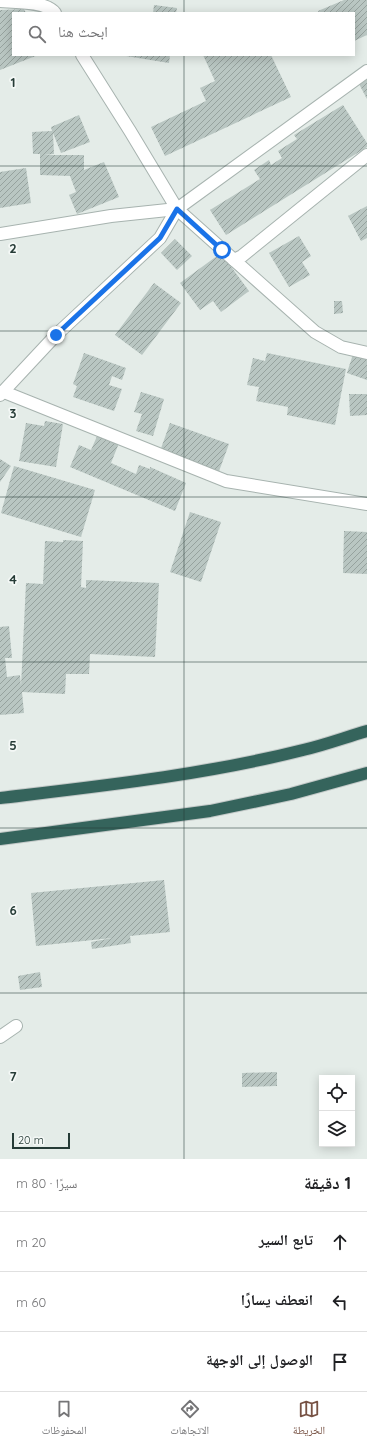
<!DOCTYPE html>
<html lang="ar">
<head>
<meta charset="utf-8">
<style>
  body { margin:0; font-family:Quicksand,"Noto Naskh Arabic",sans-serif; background:#f2f2f2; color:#202124; direction:rtl }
  .controls { position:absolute; right:12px; bottom:12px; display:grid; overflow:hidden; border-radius:0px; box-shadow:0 2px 10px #0003 }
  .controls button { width:36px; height:36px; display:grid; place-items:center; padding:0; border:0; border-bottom:1px solid #e0e0e0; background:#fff; color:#202124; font:20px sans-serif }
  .scale { position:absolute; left:12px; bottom:10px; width:58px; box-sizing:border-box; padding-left:4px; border:2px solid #253b36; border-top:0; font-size:11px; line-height:14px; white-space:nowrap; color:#253b36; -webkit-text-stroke:3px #f4f8f6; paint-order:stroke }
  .stop { position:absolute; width:12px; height:12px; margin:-9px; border:3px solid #1a73e8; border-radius:50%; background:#fff }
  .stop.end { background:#1a73e8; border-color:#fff; box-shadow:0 1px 4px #0008 }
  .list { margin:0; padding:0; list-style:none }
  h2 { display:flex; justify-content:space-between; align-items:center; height:52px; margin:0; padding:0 16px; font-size:17px }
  h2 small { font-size:13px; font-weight:400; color:#757577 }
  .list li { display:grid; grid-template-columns:26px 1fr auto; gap:12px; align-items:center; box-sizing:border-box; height:60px; padding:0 16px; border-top:1px solid #e0e0e0 }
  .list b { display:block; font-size:15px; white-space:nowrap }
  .list em { font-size:13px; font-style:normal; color:#757577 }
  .icon { flex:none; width:22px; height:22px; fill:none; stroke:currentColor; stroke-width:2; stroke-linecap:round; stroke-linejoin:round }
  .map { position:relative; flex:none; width:367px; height:1159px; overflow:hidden; direction:ltr }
  .search { position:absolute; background:#fff; box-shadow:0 2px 10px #0003; left:12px; right:12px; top:12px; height:44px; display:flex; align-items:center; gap:10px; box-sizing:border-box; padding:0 14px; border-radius:0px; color:#757577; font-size:15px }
  .sheet { height:232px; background:#fff }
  nav { display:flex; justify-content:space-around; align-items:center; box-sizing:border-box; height:56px; border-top:1px solid #e0e0e0; background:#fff; font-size:11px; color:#757577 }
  nav a { display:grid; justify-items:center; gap:2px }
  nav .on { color:#775244 }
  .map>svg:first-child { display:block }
</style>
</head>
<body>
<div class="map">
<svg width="367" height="1159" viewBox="0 0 367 1159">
  <defs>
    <pattern id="building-hatch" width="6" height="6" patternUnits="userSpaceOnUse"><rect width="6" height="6" fill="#b9c6c2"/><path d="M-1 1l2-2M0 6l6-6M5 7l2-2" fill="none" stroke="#96a29e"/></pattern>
  </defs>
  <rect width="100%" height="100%" fill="#e4ece8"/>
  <!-- building -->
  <g fill="url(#building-hatch)">
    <path d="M344 0H367V35L354 41V13H319L318 11Z"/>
    <path d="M154 5 177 8 176 13H153Z"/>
    <path d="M24 9 26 13H13V55H38L0 70V10Z"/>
    <path d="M120 55H170L169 63Z"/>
    <path d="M203 55H271L291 97 165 156 151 127 206 101 200 88 215 81Z"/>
    <path d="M367 79V99L359 84Z"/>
    <path d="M343 105 367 143V147L226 235 210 210 260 179 254 170 269 160 271 165 282 158 278 151 297 139 294 135Z"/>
    <path d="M79 115 90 142 61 153 53 133 54 154 44 155H84V170L104 162 119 197 77 214 69 195 76 192 70 176 40 175V154H33L32 132 52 131 51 127Z"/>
    <path d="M26 168 31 203 0 208V172Z"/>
    <path d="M367 206V238L361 241 348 216Z"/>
    <path d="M299 236 311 256 302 262 310 275 289 287 269 253Z"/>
    <path d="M175 239 192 256 177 270 161 253Z"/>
    <path d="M221 253 249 291 221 312 213 301 200 310 180 283Z"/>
    <path d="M154 283 181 303 142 355 115 335Z"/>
    <path d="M334 301H342L343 313 334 314Z"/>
    <path d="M84 353 126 368 122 380 112 376 109 385 122 389 114 411 73 397 77 386 73 384Z"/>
    <path d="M267 353 346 369 335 425 287 415 288 407 256 401 259 387 247 385 253 358 265 361Z"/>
    <path d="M353 354 367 359V380L347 373Z"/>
    <path d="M141 392 164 399 153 436 136 431 142 414 134 412Z"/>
    <path d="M349 394H367V415L350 416Z"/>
    <path d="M45 421 63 424 56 467 19 461 26 423 44 426Z"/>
    <path d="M170 423 229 444 218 474 159 454Z"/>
    <path d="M98 434 119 443 111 463 136 474 139 465 150 469V467L186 483 175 511 70 467 79 445 91 450Z"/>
    <path d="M0 459 11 466 0 482Z"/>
    <path d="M14 466 95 490 81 537 1 513Z"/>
    <path d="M190 512 221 522 201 582 170 572Z"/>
    <path d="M344 531 367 532V574L343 573Z"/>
    <path d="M63 540 83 541 81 587 86 588V580L159 583 155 657 90 654 89 674H66L65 694 22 692 24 713 0 715V627L9 626 12 658H5L7 677 20 675 21 686 26 583 43 584 45 541 63 542Z"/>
    <path d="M164 880 170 932 130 936 131 943 92 949 91 942 112 938 36 946 31 893Z"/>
    <path d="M40 972 42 987 20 990 18 976Z"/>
    <path d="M277 1072V1086L242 1087V1073Z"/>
  </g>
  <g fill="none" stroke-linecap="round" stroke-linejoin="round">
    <!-- minor casing -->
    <g stroke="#a7b3af" stroke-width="14">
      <g id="minor">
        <path d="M0 1C14 2 46 1 55 13"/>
        <path d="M177 209 367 71"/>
        <path d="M0 234 111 216 177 209 234 260 242 256 367 155"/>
        <path d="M234 260 315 332 341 347 367 353"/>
        <path d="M4 392 226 481 367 504"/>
        <path d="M0 395 56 335 160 238 177 209 130 131 82 55"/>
        <path d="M0 1037 16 1026"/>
      </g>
    </g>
    <!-- motorway casing -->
    <g stroke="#c2c8c7" stroke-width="14">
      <g id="motorway">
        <path d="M0 798C101 786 204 775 303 750 325 745 346 737 367 731"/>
        <path d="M0 839 210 811 291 794 367 773"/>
      </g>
    </g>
    <!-- minor -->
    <use href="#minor" stroke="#fff" stroke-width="12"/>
    <!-- motorway -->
    <use href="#motorway" stroke="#35645c" stroke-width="12"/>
  </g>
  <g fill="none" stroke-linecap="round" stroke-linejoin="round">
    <!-- route -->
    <path stroke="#1a73e8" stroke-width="5" d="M56 335 160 238 177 209 222 250"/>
  </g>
  <!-- grid -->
  <path fill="none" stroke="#253b36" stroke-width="1" stroke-opacity="0.55" d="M184 0V13M184 55V1159M0 166H367M0 331H367M0 497H367M0 662H367M0 828H367M0 993H367"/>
  <g font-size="13" text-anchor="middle" font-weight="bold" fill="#253b36" stroke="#f4f8f6" stroke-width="3.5" stroke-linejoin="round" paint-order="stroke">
    <text x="13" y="87">1</text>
    <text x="13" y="253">2</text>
    <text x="13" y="418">3</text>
    <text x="13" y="584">4</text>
    <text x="13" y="750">5</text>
    <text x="13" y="915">6</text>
    <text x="13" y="1081">7</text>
  </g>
</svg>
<div class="controls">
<button><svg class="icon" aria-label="locate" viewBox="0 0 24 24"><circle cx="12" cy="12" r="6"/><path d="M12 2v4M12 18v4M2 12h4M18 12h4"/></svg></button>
<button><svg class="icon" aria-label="layers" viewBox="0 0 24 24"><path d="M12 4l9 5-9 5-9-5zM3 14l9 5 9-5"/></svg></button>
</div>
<div class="scale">20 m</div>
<div class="stop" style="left:222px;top:250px"></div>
<div class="stop end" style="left:56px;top:335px"></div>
<div class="search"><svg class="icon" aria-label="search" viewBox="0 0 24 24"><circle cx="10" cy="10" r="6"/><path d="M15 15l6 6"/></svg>ابحث هنا</div>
</div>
<section class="sheet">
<h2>1 دقيقة<small>سيرًا · 80 m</small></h2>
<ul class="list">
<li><svg class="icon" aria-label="ahead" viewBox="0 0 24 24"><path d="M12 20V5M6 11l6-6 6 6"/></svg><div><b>تابع السير</b></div><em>20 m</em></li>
<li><svg class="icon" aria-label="left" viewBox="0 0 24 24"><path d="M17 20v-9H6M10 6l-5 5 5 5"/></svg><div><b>انعطف يسارًا</b></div><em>60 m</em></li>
<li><svg class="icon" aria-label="arrive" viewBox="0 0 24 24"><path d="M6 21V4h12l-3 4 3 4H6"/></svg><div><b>الوصول إلى الوجهة</b></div></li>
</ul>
</section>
<nav>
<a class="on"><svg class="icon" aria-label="map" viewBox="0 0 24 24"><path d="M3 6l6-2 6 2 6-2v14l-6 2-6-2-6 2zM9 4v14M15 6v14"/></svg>الخريطة</a>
<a><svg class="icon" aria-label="directions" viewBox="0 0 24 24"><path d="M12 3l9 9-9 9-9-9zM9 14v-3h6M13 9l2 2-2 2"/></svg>الاتجاهات</a>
<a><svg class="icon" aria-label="saved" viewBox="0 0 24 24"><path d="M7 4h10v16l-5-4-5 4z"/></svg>المحفوظات</a>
</nav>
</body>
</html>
